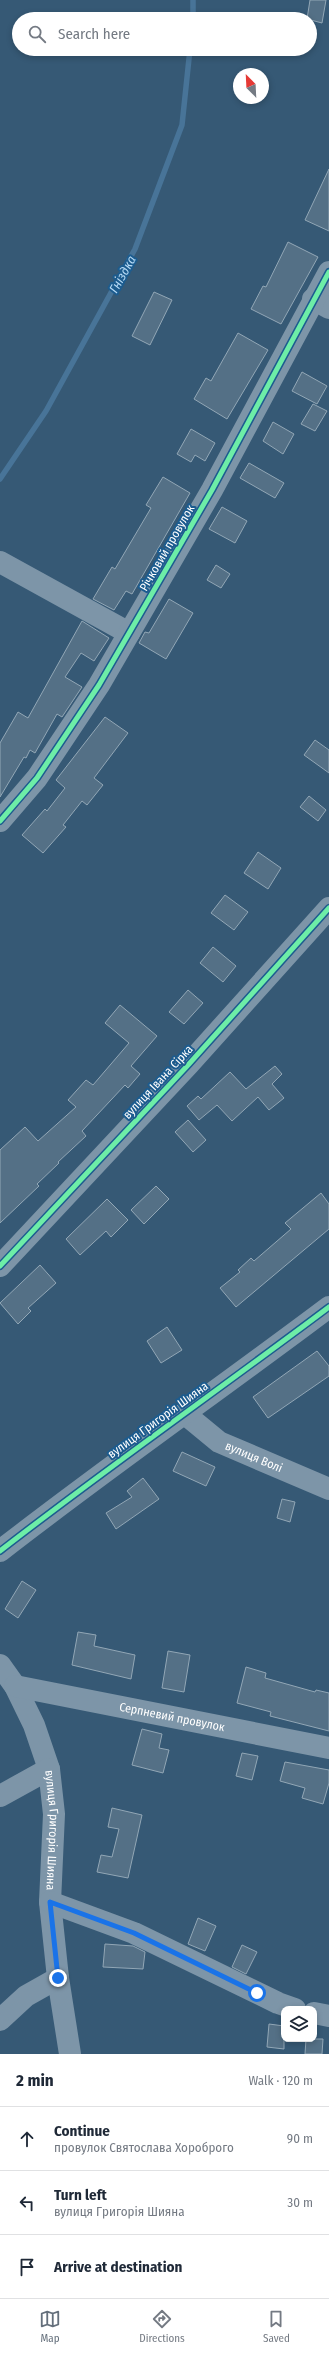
<!DOCTYPE html>
<html lang="en">
<head>
<meta charset="utf-8">
<style>
  body { margin:0; font-family:"Fira Sans Condensed",sans-serif; background:#f2f2f3; color:#1f2937 }
  .controls { position:absolute; right:12px; bottom:12px; display:grid; overflow:hidden; border-radius:8px; box-shadow:0 2px 6px #0003 }
  .controls button { width:36px; height:36px; display:grid; place-items:center; padding:0; border:0; border-bottom:1px solid #e0e1e3; background:#fff; color:#1f2937; font:20px sans-serif }
  .compass { position:absolute; left:233px; top:68px; width:36px; height:36px; border-radius:50%; background:#fff; box-shadow:0 2px 6px #0003; rotate:336deg }
  .stop { position:absolute; width:12px; height:12px; margin:-9px; border:3px solid #1a73e8; border-radius:50%; background:#fff }
  .stop.end { background:#1a73e8; border-color:#fff; box-shadow:0 1px 4px #0008 }
  .list { margin:0; padding:0; list-style:none }
  h2 { display:flex; justify-content:space-between; align-items:center; height:52px; margin:0; padding:0 16px; font-size:17px }
  h2 small { font-size:13px; font-weight:400; color:#747a83 }
  .list li { display:grid; grid-template-columns:26px 1fr auto; gap:12px; align-items:center; box-sizing:border-box; height:64px; padding:0 16px; border-top:1px solid #e0e1e3 }
  .list b { display:block; font-size:15px; white-space:nowrap }
  .list p { margin:0; font-size:13px; white-space:nowrap; color:#747a83 }
  .list em { font-size:13px; font-style:normal; color:#747a83 }
  .icon { flex:none; width:22px; height:22px; fill:none; stroke:currentColor; stroke-width:2; stroke-linecap:round; stroke-linejoin:round }
  .map { position:relative; flex:none; width:329px; height:2054px; overflow:hidden }
  .search { position:absolute; background:#fff; box-shadow:0 2px 6px #0003; left:12px; right:12px; top:12px; height:44px; display:flex; align-items:center; gap:10px; box-sizing:border-box; padding:0 14px; border-radius:22px; color:#747a83; font-size:15px }
  .sheet { height:244px; background:#fff }
  nav { display:flex; justify-content:space-around; align-items:center; box-sizing:border-box; height:56px; border-top:1px solid #e0e1e3; background:#fff; font-size:11px; color:#747a83 }
  nav a { display:grid; justify-items:center; gap:2px }
  nav .on { color:#646f7b }
  .map>svg:first-child { display:block }
</style>
</head>
<body>
<div class="map">
<svg width="329" height="2054" viewBox="0 0 329 2054">
  <rect width="100%" height="100%" fill="#365975"/>
  <g fill="none" stroke-linecap="round" stroke-linejoin="round">
    <!-- stream -->
    <g stroke="#487498" stroke-width="5.5">
      <path d="M193 19V0"/>
      <path d="M0 479 46 411 135 249 182 125 190 49"/>
    </g>
  </g>
  <!-- building -->
  <g fill="#547086" stroke="#92a7b6">
    <path d="M310 0H326L322 23 307 19Z"/>
    <path d="M329 169V231L305 220Z"/>
    <path d="M288 242 318 257 281 324 251 309 263 286 266 287Z"/>
    <path d="M154 292 172 300 150 345 132 336Z"/>
    <path d="M238 333 268 350 227 419 194 399 206 378 211 381Z"/>
    <path d="M302 372 327 386 317 404 292 391Z"/>
    <path d="M313 404 327 411 315 431 301 424Z"/>
    <path d="M273 422 294 434 283 454 263 441Z"/>
    <path d="M191 429 215 443 205 461 195 455 191 462 177 454Z"/>
    <path d="M249 463 284 483 275 498 240 478Z"/>
    <path d="M163 477 190 493 132 594 126 591 114 610 93 599 112 567 115 569 151 508 146 505Z"/>
    <path d="M222 507 247 521 235 543 209 529Z"/>
    <path d="M216 565 230 574 221 588 207 580Z"/>
    <path d="M169 599 193 613 166 659 139 643 145 632 149 633Z"/>
    <path d="M82 621 109 638 94 661 81 653 65 677 82 687 62 717 57 714 35 753 30 750 26 758 24 757 0 797V743L18 712 28 718Z"/>
    <path d="M105 717 128 733 94 778 103 785 87 805 82 801 63 825 66 827 43 853 22 835 45 809 47 811 65 788 56 780Z"/>
    <path d="M315 740 329 750V773L304 755Z"/>
    <path d="M309 796 326 810 318 821 300 807Z"/>
    <path d="M258 852 281 868 268 889 244 873Z"/>
    <path d="M225 895 248 912 234 930 211 913Z"/>
    <path d="M213 947 236 966 223 982 200 963Z"/>
    <path d="M188 990 203 1003 184 1024 169 1012Z"/>
    <path d="M120 1005 157 1036 131 1066 140 1074 128 1088 125 1085 82 1131 86 1136 58 1162 59 1163 37 1184 39 1186 0 1223V1150L25 1127 38 1141 76 1107 68 1100 86 1080 93 1085 129 1043 105 1023Z"/>
    <path d="M275 1066 282 1074 272 1084 284 1098 269 1110 258 1097 232 1121 217 1105 199 1120 187 1106 198 1096 201 1099 230 1072 246 1089Z"/>
    <path d="M188 1120 206 1140 193 1152 175 1132Z"/>
    <path d="M156 1186 169 1199 144 1224 131 1210Z"/>
    <path d="M321 1193 329 1204V1229L236 1307 220 1288 240 1272 238 1270 251 1258 254 1261 291 1229 285 1223Z"/>
    <path d="M107 1199 128 1220 111 1237 106 1231 80 1255 66 1239Z"/>
    <path d="M40 1265 56 1283 28 1308 31 1311 18 1324 0 1303Z"/>
    <path d="M167 1327 182 1350 161 1363 147 1341Z"/>
    <path d="M317 1351 329 1366V1376L268 1418 253 1397Z"/>
    <path d="M182 1452 215 1467 206 1486 173 1471Z"/>
    <path d="M143 1478 159 1499 116 1529 106 1513 132 1497 127 1491Z"/>
    <path d="M282 1499 295 1502 290 1522 277 1518Z"/>
    <path d="M22 1581 36 1590 18 1618 5 1609Z"/>
    <path d="M78 1632 96 1635 94 1646 135 1655 131 1679 72 1665Z"/>
    <path d="M168 1651 190 1655 184 1692 162 1688Z"/>
    <path d="M246 1667 266 1673 265 1678 315 1692 316 1690 329 1693V1731L270 1716 271 1712 237 1703Z"/>
    <path d="M142 1729 162 1734 159 1748 169 1750 163 1773 132 1765Z"/>
    <path d="M242 1753 258 1756 252 1780 236 1776Z"/>
    <path d="M285 1762 329 1770V1783L323 1804 302 1798 305 1788 280 1781Z"/>
    <path d="M112 1808 142 1815 128 1878 97 1872 101 1855 112 1857 119 1829 108 1827Z"/>
    <path d="M198 1918 216 1926 205 1951 188 1944Z"/>
    <path d="M105 1944 133 1946 145 1952 143 1969 103 1967Z"/>
    <path d="M242 1945 257 1952 246 1974 232 1967Z"/>
    <path d="M269 2024 284 2026V2049L267 2047Z"/>
    <path d="M306 2039H323L322 2054H305Z"/>
  </g>
  <g fill="none" stroke-linecap="round" stroke-linejoin="round">
    <!-- minor -->
    <g stroke="#7d95a8" stroke-width="22">
      <path d="M313 299 329 308"/>
      <path d="M0 562 129 633"/>
      <path d="M0 821 37 778 99 685 212 490 329 272"/>
      <path d="M0 1266 189 1064 329 908"/>
      <path id="s1" d="M185 1414 219 1442 329 1489"/>
      <path d="M0 1551C108 1467 220 1389 329 1307"/>
      <path id="s2" d="M0 1665 15 1686 34 1725 49 1769 54 1814 50 1902 58 1978 70 2054"/>
      <path id="s3" d="M15 1686 329 1748"/>
      <path d="M0 1796 49 1769"/>
      <path d="M50 1902 134 1933 278 2003 295 2009"/>
      <path d="M314 2013 329 2016"/>
      <path d="M0 2020 26 1996 58 1978"/>
    </g>
    <!-- cycleway casing -->
    <g stroke="#1c5c8f" stroke-width="8">
      <g id="cycleway">
        <path d="M0 821 37 778 99 685 212 490 329 272"/>
        <path d="M0 1266 189 1064 329 908"/>
        <path d="M0 1551C108 1467 220 1389 329 1307"/>
      </g>
    </g>
    <!-- cycleway -->
    <use href="#cycleway" stroke="#6deda7" stroke-width="5"/>
  </g>
  <g fill="none" stroke-linecap="round" stroke-linejoin="round">
    <!-- route -->
    <path stroke="#1a73e8" stroke-width="5" d="M58 1978 50 1902 134 1933 257 1993"/>
  </g>
  <g text-anchor="middle" stroke-width="4" stroke-linejoin="round" paint-order="stroke">
    <!-- street labels -->
    <g font-size="12" fill="#fff" stroke="#1c5c8f">
      <text transform="translate(167 548) rotate(-60)" y="4">Річковий провулок</text>
      <text transform="translate(158 1082) rotate(-47)" y="4">вулиця Івана Сірка</text>
      <text transform="translate(158 1420) rotate(-36)" y="4">вулиця Григорія Шияна</text>
      <text dy="4" stroke="none"><textPath href="#s1" startOffset="82">вулиця Волі</textPath></text>
      <text dy="4" stroke="none"><textPath href="#s3" startOffset="160">Серпневий провулок</textPath></text>
      <text dy="4" stroke="none"><textPath href="#s2" startOffset="177">вулиця Григорія Шияна</textPath></text>
    </g>
    <!-- water labels -->
    <g font-size="13" font-style="italic" fill="#b6daf5" stroke="#1c5c8f">
      <text transform="translate(122 274) rotate(-61)" y="5">Гніздка</text>
    </g>
  </g>
</svg>
<div class="controls">
<button><svg class="icon" aria-label="layers" viewBox="0 0 24 24"><path d="M12 4l9 5-9 5-9-5zM3 14l9 5 9-5"/></svg></button>
</div>
<svg class="compass" viewBox="-18 -18 36 36"><path d="M0-13l5 13h-10z" fill="#e53935"/><path d="M0 13l5-13h-10z" fill="#747a83"/></svg>
<div class="stop" style="left:257px;top:1993px"></div>
<div class="stop end" style="left:58px;top:1978px"></div>
<div class="search"><svg class="icon" aria-label="search" viewBox="0 0 24 24"><circle cx="10" cy="10" r="6"/><path d="M15 15l6 6"/></svg>Search here</div>
</div>
<section class="sheet">
<h2>2 min<small>Walk · 120 m</small></h2>
<ul class="list">
<li><svg class="icon" aria-label="ahead" viewBox="0 0 24 24"><path d="M12 20V5M6 11l6-6 6 6"/></svg><div><b>Continue</b><p>провулок Святослава Хороброго</p></div><em>90 m</em></li>
<li><svg class="icon" aria-label="left" viewBox="0 0 24 24"><path d="M17 20v-9H6M10 6l-5 5 5 5"/></svg><div><b>Turn left</b><p>вулиця Григорія Шияна</p></div><em>30 m</em></li>
<li><svg class="icon" aria-label="arrive" viewBox="0 0 24 24"><path d="M6 21V4h12l-3 4 3 4H6"/></svg><div><b>Arrive at destination</b></div></li>
</ul>
</section>
<nav>
<a class="on"><svg class="icon" aria-label="map" viewBox="0 0 24 24"><path d="M3 6l6-2 6 2 6-2v14l-6 2-6-2-6 2zM9 4v14M15 6v14"/></svg>Map</a>
<a><svg class="icon" aria-label="directions" viewBox="0 0 24 24"><path d="M12 3l9 9-9 9-9-9zM9 14v-3h6M13 9l2 2-2 2"/></svg>Directions</a>
<a><svg class="icon" aria-label="saved" viewBox="0 0 24 24"><path d="M7 4h10v16l-5-4-5 4z"/></svg>Saved</a>
</nav>
</body>
</html>
